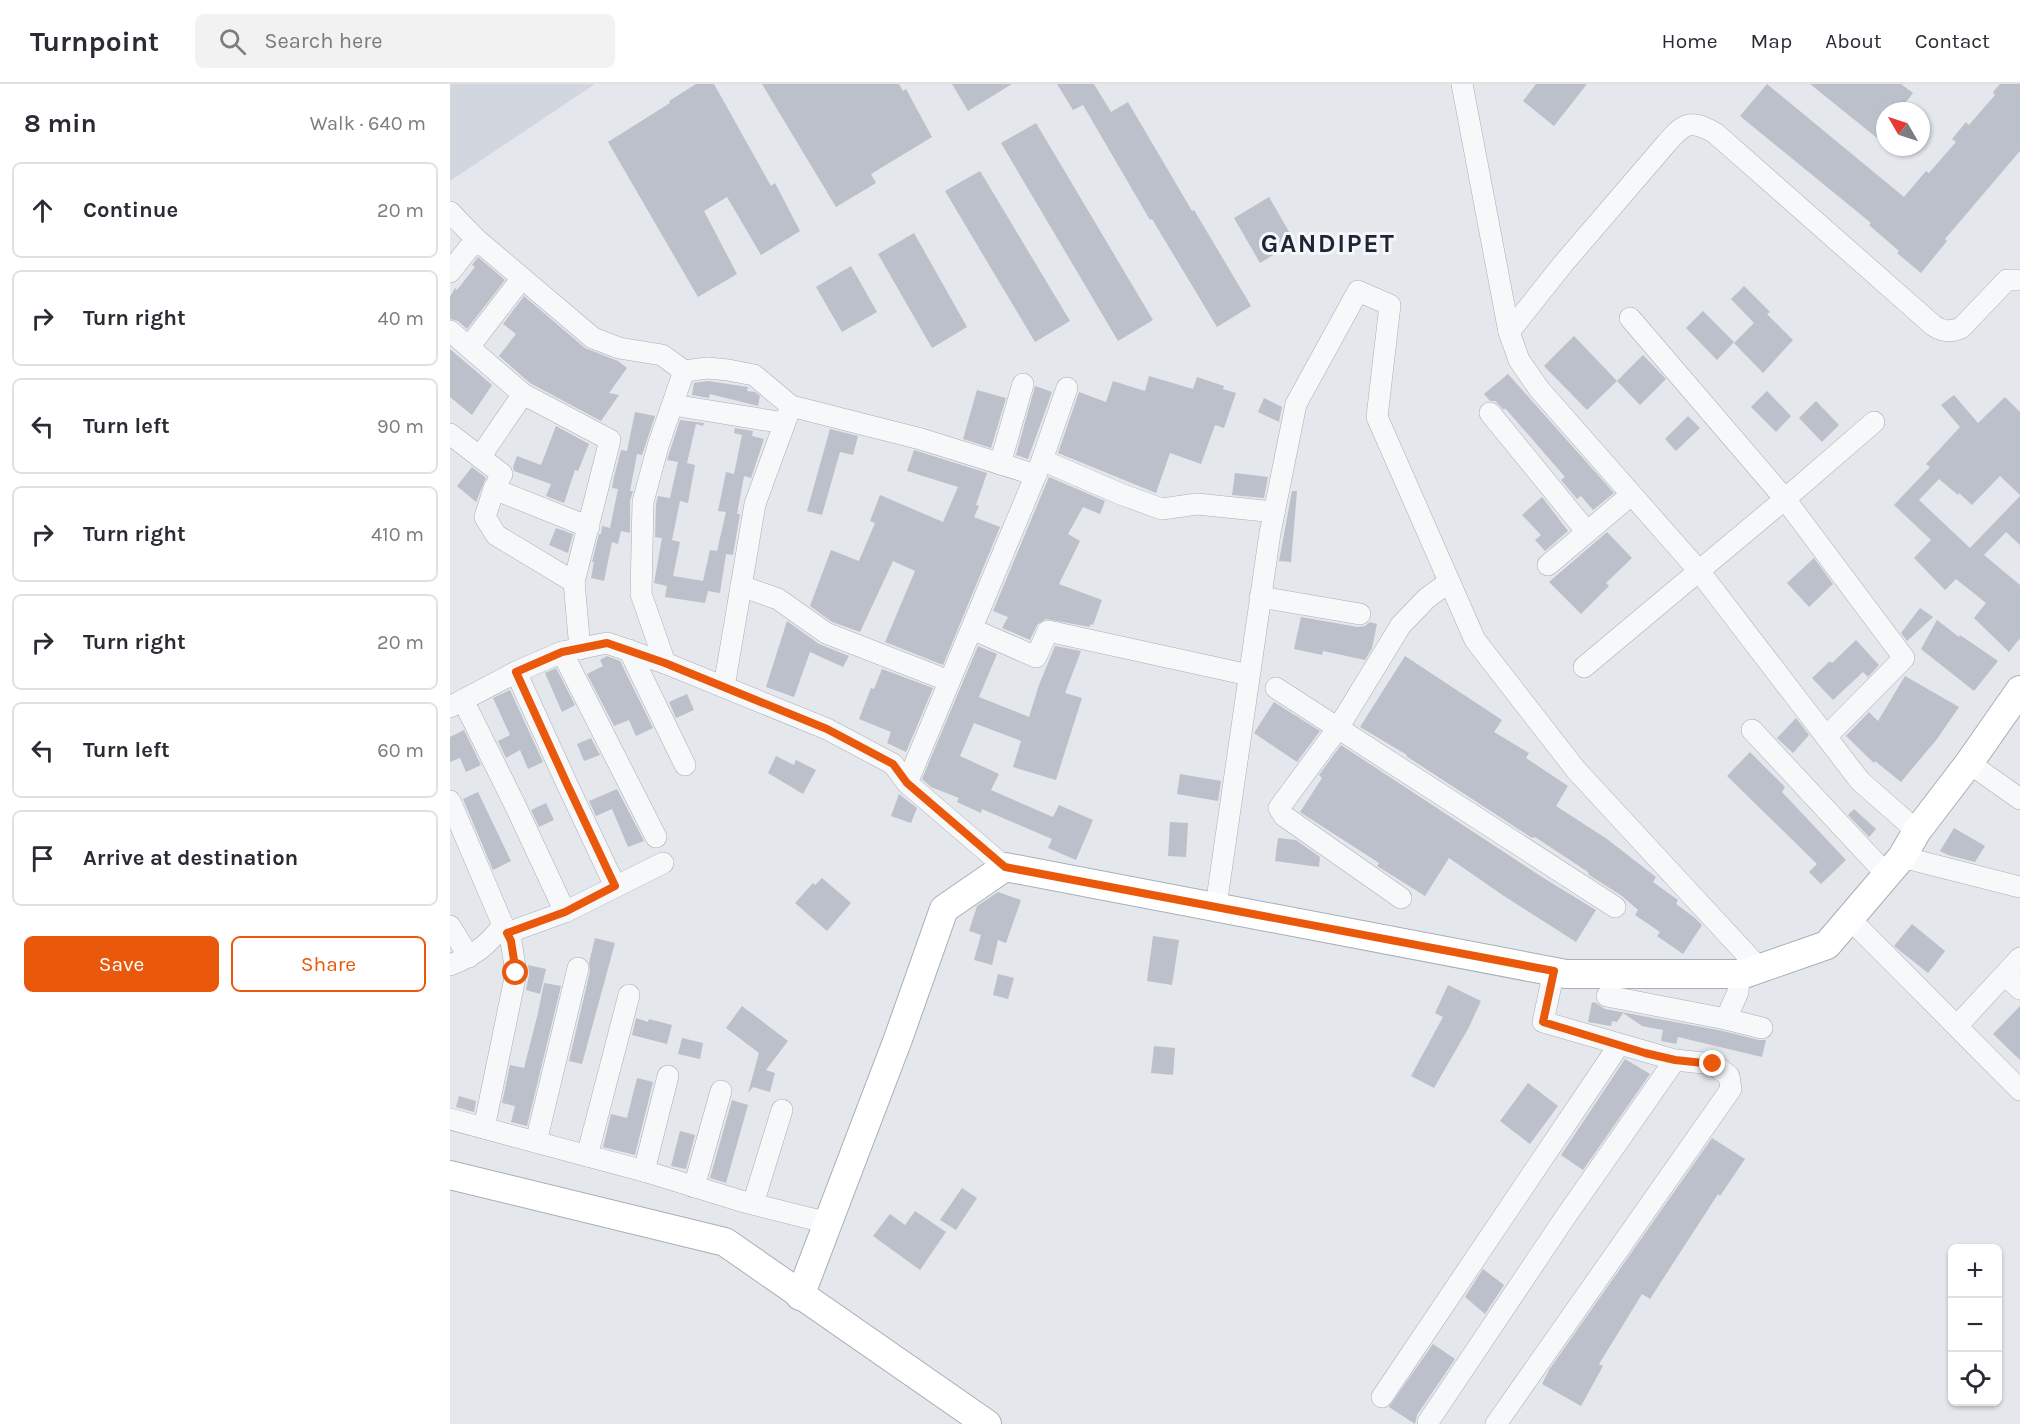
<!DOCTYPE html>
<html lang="en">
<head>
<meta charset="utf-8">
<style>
  body { margin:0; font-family:Karla,sans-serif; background:#f2f2f3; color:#2b2b33 }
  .controls { position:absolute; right:18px; bottom:18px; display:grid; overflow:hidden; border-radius:9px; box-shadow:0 2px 4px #0004 }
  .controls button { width:54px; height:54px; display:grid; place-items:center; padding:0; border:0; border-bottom:2px solid #e1e1e2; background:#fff; color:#2b2b33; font:30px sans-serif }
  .compass { position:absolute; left:1426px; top:18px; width:54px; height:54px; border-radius:50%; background:#fff; box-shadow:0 2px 4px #0004; rotate:309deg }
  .stop { position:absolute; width:18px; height:18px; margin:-14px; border:4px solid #ea580c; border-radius:50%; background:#fff }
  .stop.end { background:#ea580c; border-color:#fff; box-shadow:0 2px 6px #0008 }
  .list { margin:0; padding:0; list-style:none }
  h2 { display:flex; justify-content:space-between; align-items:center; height:78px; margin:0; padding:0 24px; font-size:26px }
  h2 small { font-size:20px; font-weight:400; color:#7c7c81 }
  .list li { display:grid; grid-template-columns:39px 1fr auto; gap:18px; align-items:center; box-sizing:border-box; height:96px; margin:0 12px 12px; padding:0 12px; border:2px solid #e1e1e2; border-radius:9px }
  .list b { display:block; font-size:22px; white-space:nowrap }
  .list em { font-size:20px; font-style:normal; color:#7c7c81 }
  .actions { display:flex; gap:12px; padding:18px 24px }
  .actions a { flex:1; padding:14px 0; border:2px solid #ea580c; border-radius:9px; text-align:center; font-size:21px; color:#ea580c }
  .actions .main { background:#ea580c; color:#fff }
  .icon { flex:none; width:33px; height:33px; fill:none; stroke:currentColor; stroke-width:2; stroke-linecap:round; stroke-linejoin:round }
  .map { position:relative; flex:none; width:1570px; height:1340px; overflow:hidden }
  header { display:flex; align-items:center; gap:36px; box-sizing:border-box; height:84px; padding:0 30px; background:#fff; border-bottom:2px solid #e1e1e2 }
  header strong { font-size:28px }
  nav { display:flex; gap:33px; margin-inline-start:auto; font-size:21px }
  .search { width:420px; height:54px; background:#f2f2f3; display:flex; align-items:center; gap:15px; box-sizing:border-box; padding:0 21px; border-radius:9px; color:#7c7c81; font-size:22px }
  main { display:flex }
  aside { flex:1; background:#fff }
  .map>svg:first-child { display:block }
</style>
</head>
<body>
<header>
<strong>Turnpoint</strong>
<div class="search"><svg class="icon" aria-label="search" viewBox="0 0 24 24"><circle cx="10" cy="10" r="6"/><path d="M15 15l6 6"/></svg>Search here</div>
<nav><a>Home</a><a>Map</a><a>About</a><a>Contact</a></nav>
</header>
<main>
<aside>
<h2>8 min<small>Walk · 640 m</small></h2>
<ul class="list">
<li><svg class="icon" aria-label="ahead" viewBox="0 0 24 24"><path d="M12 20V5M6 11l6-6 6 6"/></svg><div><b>Continue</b></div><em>20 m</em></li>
<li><svg class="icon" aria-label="right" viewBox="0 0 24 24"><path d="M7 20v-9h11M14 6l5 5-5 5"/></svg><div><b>Turn right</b></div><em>40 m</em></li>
<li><svg class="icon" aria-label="left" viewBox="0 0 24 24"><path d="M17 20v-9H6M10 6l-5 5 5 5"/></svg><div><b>Turn left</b></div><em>90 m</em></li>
<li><svg class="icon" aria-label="right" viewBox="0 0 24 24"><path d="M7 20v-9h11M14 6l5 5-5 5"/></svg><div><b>Turn right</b></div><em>410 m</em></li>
<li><svg class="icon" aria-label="right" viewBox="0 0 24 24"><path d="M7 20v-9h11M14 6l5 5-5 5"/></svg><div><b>Turn right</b></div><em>20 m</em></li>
<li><svg class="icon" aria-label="left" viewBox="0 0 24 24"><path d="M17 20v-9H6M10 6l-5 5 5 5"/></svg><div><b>Turn left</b></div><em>60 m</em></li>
<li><svg class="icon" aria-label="arrive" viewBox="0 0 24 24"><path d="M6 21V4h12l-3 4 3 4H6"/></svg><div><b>Arrive at destination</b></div></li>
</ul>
<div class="actions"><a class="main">Save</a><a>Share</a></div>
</aside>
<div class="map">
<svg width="1570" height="1340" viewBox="0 0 1570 1340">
  <rect width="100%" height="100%" fill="#e4e7ec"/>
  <!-- built -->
  <path fill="#d2d6de" d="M0 0H145L0 97Z"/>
  <!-- building -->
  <g fill="#bbc0ca">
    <path d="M246 0H264L321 102 325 99 350 147 311 171 277 113 254 127 287 190 248 213 158 58 220 19 219 17Z"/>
    <path d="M312 0H449L453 7 456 5 482 53 421 90 426 99 386 123Z"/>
    <path d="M502 0H562L518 27Z"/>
    <path d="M607 0H644L661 28 678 18 742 127 744 126 801 222 767 243 702 135 700 136 633 21 623 26Z"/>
    <path d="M1086 0H1137L1104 42 1073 17Z"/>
    <path d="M1317 0 1454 113 1476 87 1479 89 1506 58 1502 55 1516 38 1519 41 1545 11 1543 8 1550 0H1570V67L1495 155 1497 157 1471 189 1447 169 1449 167 1419 141 1421 139 1290 32Z"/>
    <path d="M1360 0H1451L1463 9 1449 27H1435V44L1427 54Z"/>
    <path d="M586 39 703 236 668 257 551 59Z"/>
    <path d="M530 87 620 237 585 258 495 107Z"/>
    <path d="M819 113 845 158 810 179 784 134Z"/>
    <path d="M464 149 517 243 482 264 428 170Z"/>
    <path d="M28 173 55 196 17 245 8 237 0 235V213L5 204 7 206 25 183 22 181Z"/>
    <path d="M401 182 427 228 392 248 366 203Z"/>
    <path d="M1294 202 1320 228 1317 230 1343 256 1313 289 1284 259 1304 239 1281 215Z"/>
    <path d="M74 212 135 264 168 277 177 284 159 309 169 311 151 337 80 299 49 272 66 250 53 240Z"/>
    <path d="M1253 227 1284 258 1267 276 1236 244Z"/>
    <path d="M1124 252 1167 297 1137 326 1094 282Z"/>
    <path d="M0 265 42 301 22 331 0 313Z"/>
    <path d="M1193 271 1216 295 1190 321 1167 297Z"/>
    <path d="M1058 290 1164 409 1143 426 1131 412 1127 415 1111 396 1115 393 1055 324 1054 326 1045 317H1040L1034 310Z"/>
    <path d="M699 292 743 305 747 293 774 302 773 305 786 309 774 344 765 341 751 380 720 369 706 409 608 369 629 308 656 318 663 297 695 307Z"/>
    <path d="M258 297 298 303 297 307 305 308 310 312 308 322 260 310 259 314 242 311 244 299Z"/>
    <path d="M585 302 602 308 578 375 566 371Z"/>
    <path d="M527 306 556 314 541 364 513 355Z"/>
    <path d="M1317 307 1341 332 1326 348 1301 323Z"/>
    <path d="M1504 311 1528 339 1555 313 1570 328V411L1550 392 1522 421 1509 409 1508 411 1489 395 1469 416 1520 464 1570 412V461L1556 448 1534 471 1570 501V554L1559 568 1524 534 1536 519 1506 495 1495 506 1464 474 1481 456 1444 421 1480 383 1476 380 1510 343 1491 321Z"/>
    <path d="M814 314 832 323 829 338 808 328Z"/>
    <path d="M1366 317 1389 341 1372 358 1349 334Z"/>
    <path d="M185 328 205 332 192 371 187 370 180 407H183L180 417V449L171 447 168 460 162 458 154 497 141 494 144 478H142L149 450H151L152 442 160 444 168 405 162 404 164 393 171 366 177 367Z"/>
    <path d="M1238 332 1250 344 1226 367 1215 355Z"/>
    <path d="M230 336 254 339 253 342 246 340 237 379 245 381 238 419 230 417 222 456 230 458 223 492 253 497 260 466 267 467 276 428 268 427 276 388 284 390 292 351 284 349 285 344 303 347 302 352 314 355 301 394 294 392 287 430H290L283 471 276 470 270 509 258 507 255 519 215 513 217 502 204 499 212 454 205 453 206 420 208 412 220 414 228 378 217 376Z"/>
    <path d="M106 342 139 360 128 387 125 386 114 419 96 412 101 400 64 387 63 383 67 372 91 381Z"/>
    <path d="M380 345 408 352 403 371 390 368 372 431 357 427Z"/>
    <path d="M464 366 537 389 526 421 529 422 524 433 550 443 493 581 435 558 465 487 443 477 410 548 382 538 360 522 381 466 409 477 425 439 420 437 430 411 493 438 508 403 457 387Z"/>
    <path d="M22 383 36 394 26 418 7 402Z"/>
    <path d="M785 389 818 393 814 414 782 411Z"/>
    <path d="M599 393 655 417 650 430 633 423 618 450 630 457 609 500 652 516 643 541 640 540V543L596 535 587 541 580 556 552 544 558 533 543 527Z"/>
    <path d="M842 407H847L841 478 829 477Z"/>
    <path d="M1092 413 1118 447 1095 467 1085 456 1091 451 1072 431Z"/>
    <path d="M106 444 123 450 118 469 99 461Z"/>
    <path d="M1157 448 1182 474 1156 499 1159 502 1131 530 1099 498Z"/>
    <path d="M1364 474 1383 500 1359 523 1337 499Z"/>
    <path d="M1470 524 1483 533 1457 557 1451 549Z"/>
    <path d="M851 533 908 543 915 542 920 538 927 540 922 564 915 576 873 567 872 571 844 565Z"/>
    <path d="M1487 536 1509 553 1510 551 1548 577 1524 607 1471 565Z"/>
    <path d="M337 537 369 560 399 572 393 583 360 568 344 613 316 603Z"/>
    <path d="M1406 556 1429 581 1418 593 1413 588 1383 616 1362 594 1380 577 1382 579Z"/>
    <path d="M528 562 547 570 529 613 579 633 589 601 605 562 631 567 615 609 632 614 606 696 563 683 571 657 524 639 510 672 549 690 541 706 603 733 609 721 643 736 626 776 598 764 602 755 532 725 531 729 507 718 509 714 481 703 472 695Z"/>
    <path d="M157 572 170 577 203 644 186 652 179 636 164 642 137 590 153 582 150 576Z"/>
    <path d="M955 572 1052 636 1044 648 1079 669 1076 674 1118 702 1106 722 1157 755 1206 793 1203 798 1228 816 1226 820 1245 834 1252 841 1233 870 1207 852 1210 848 1185 831 1188 826 1172 812 1139 791 1138 788 1085 753 1082 754 956 672 957 671 910 643Z"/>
    <path d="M106 584 125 621 112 628 95 589Z"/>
    <path d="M432 585 483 604 456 668 437 659 441 648 409 635 421 604 424 605Z"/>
    <path d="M1455 592 1509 623 1487 655 1451 698 1425 677 1424 679 1396 652 1419 628 1428 637Z"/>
    <path d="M60 606 93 678 78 685 70 666 56 674 48 657 60 651 43 614Z"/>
    <path d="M237 610 244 626 226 634 219 618Z"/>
    <path d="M824 618 870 647 847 678 804 649Z"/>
    <path d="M1346 634 1359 651 1343 669 1327 654Z"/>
    <path d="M14 646 31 681 16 688 10 674 0 678V653Z"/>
    <path d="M141 654 150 671 134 677 127 660Z"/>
    <path d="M891 661 1095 795 1146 826 1126 858 1054 812 999 774 975 812 932 785 927 782 929 779 850 728 872 694 869 691Z"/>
    <path d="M1300 668 1335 703 1332 708 1396 776 1371 800 1359 788 1367 780 1277 692Z"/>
    <path d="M326 672 344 681 346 676 366 686 353 710 318 689Z"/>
    <path d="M730 690 771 697 768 717 727 710Z"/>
    <path d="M167 705 194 757 178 763 162 725 146 732 139 717Z"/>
    <path d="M28 708 61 777 43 786 13 715Z"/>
    <path d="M449 710 467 724 461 739 441 732Z"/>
    <path d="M96 719 104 736 89 743 81 726Z"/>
    <path d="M1404 725 1426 745 1419 753 1398 731Z"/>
    <path d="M720 738 738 739 736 773 718 772Z"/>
    <path d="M1504 744 1535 762 1525 778 1498 771 1490 767Z"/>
    <path d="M828 754 846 756 870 773 869 783 825 777Z"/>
    <path d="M372 794 401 819 377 847 345 819 363 799 365 801Z"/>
    <path d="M548 808 571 816 556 859 548 856 542 881 524 876 531 851 519 847 527 822Z"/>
    <path d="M1462 840 1495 867 1478 889 1444 862Z"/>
    <path d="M703 852 729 856 722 901 697 897Z"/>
    <path d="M145 854 165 859 132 980 119 977 140 887 139 879Z"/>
    <path d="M78 881 96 885 90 910 76 906 79 891Z"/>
    <path d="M548 890 564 894 558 915 543 911Z"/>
    <path d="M94 899 111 902 77 1042 61 1038 65 1022 52 1019 60 981 74 984 88 929Z"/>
    <path d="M998 901 1031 917 1018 945 984 1004 961 992 993 933 985 929Z"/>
    <path d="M1142 918 1146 919 1155 925 1273 947 1309 956H1316L1312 973 1228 953 1226 960 1211 957 1213 946 1192 942 1173 929 1167 938 1162 937 1161 942 1138 938Z"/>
    <path d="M292 922 338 957 316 986 325 989 320 1008 303 1003 298 1009 309 969 276 944Z"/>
    <path d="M1570 922V976L1543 950Z"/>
    <path d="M186 934 198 938 199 935 222 941 217 960 182 951Z"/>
    <path d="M232 954 253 959 250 975 228 970Z"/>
    <path d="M704 962 725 964 723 991 701 989Z"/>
    <path d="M1175 975 1200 990 1133 1086 1111 1071Z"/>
    <path d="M187 994 203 998 185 1071 153 1063 161 1030 177 1034Z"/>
    <path d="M1078 999 1108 1022 1080 1060 1050 1037Z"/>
    <path d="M9 1012 26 1017 24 1028 6 1023Z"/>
    <path d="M282 1016 298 1021 276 1099 260 1094Z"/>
    <path d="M230 1047 245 1051 236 1085 221 1082Z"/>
    <path d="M1262 1054 1295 1075 1270 1112 1268 1110 1200 1215 1192 1210 1149 1280 1153 1282 1131 1322 1092 1300 1099 1286Z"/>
    <path d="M512 1104 527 1114 506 1146 490 1136Z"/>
    <path d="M465 1127 496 1148 470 1186 423 1152 440 1130 455 1141Z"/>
    <path d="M1033 1185 1054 1201 1035 1230 1015 1213Z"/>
    <path d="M983 1260 1005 1275 967 1331 965 1340 939 1323Z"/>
  </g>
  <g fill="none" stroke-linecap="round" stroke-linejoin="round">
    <!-- street casing -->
    <g stroke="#a9aeb7" stroke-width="22">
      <g id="street">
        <path d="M1012 0 1059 248 1069 276 1089 305 1249 487 1410 697 1467 747"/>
        <path d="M0 128 26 155"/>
        <path d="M0 188 26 155 143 254 169 264 212 271 234 287 258 284 278 286 304 291 341 322 471 355 586 391"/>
        <path d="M1180 234 1335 415 1454 574 1376 653"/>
        <path d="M0 247 73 310 160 356 124 498 130 565"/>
        <path d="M1059 248 1113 180 1215 61C1233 40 1239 34 1265 49L1484 242C1494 248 1501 248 1511 244L1557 196H1570"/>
        <path d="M19 263 72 194"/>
        <path d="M223 321 334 339"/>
        <path d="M1040 329 1137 448"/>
        <path d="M0 350 52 390 44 405 35 433 46 451 124 498"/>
        <path d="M30 373 73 310"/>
        <path d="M592 376 617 304"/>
        <path d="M550 380 573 300"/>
        <path d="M44 405 139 443"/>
        <path d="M1098 481 1181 411"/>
        <path d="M291 502 328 515 376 549 499 597"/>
        <path d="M810 513 910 530"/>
        <path d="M522 545 586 573 598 547 799 591"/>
        <path d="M179 566 235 681"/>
        <path d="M112 568 206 753"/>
        <path d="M215 579 191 510 193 418 208 362 234 287"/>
        <path d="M1134 583 1335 415 1424 338"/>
        <path d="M66 588 117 700 165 802"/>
        <path d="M274 603 305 420 341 322"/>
        <path d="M826 604 1165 823"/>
        <path d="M13 616 65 721 115 828"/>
        <path d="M0 623 66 588 112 568 157 559 215 579 377 645 443 680 457 699 555 783"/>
        <path d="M1302 646 1437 791"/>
        <path d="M1519 679 1570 715"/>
        <path d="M457 699 592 376 673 411 712 425 747 420 824 428"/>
        <path d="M0 717 53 841C37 862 25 871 0 881"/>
        <path d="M1452 773 1570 803"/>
        <path d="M951 814 834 732 829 724 888 644 951 541 977 514 999 498"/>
        <path d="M766 822 820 449 846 320 908 207 940 221 927 333 1025 556 1126 686 1310 885"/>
        <path d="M1400 835 1570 1006"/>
        <path d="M0 842 19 873"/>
        <path d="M57 849 115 828 213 779"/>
        <path d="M1555 891 1570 905"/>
        <path d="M1157 912 1276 935 1288 908 1289 890"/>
        <path d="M1276 935 1312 944"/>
        <path d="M1507 942 1570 874"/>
        <path d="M0 1035 194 1087 291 1117 378 1139"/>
        <path d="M34 1044 66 889 61 857 53 841"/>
        <path d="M86 1058 128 884"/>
        <path d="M137 1072 179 911"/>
        <path d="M194 1087 218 992"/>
        <path d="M244 1103 271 1007"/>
        <path d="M303 1120 332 1026"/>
        <path d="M932 1313 1169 961"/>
        <path d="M978 1338 1114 1135 1225 976 1093 938 1104 887"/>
        <path d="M1046 1340 1281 1005 1279 992 1263 980 1225 976"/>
      </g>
    </g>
    <!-- secondary casing -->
    <g stroke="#a9aeb7" stroke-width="30">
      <g id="secondary">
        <path d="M0 1091 275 1158 537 1340"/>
        <path d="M350 1212 448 955 494 825 555 783 1116 890H1294L1377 861 1452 773 1467 747 1519 679 1570 606"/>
      </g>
    </g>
    <!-- street -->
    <use href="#street" stroke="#f7f8fa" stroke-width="21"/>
    <!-- secondary -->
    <use href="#secondary" stroke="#fff" stroke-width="28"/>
  </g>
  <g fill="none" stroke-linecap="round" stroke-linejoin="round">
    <!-- route -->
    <path stroke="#ea580c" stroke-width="8" d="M66 889 61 857 57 849 115 828 165 802 117 700 66 588 112 568 157 559 215 579 377 645 443 680 457 699 555 783 1104 887 1093 938 1195 969 1225 976 1263 980"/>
  </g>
  <g text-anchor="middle" stroke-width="6" stroke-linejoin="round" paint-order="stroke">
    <!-- district labels -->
    <g font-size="26" font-weight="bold" letter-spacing="1.5" fill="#1d2536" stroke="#f4f6f9">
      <text x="878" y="168">GANDIPET</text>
    </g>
  </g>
</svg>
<div class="controls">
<button>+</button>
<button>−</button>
<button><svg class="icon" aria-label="locate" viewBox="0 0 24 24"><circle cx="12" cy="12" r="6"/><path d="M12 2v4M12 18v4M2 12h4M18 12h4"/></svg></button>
</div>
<svg class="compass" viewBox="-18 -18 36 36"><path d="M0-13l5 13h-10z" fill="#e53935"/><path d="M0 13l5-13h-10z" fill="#7c7c81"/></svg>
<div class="stop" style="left:66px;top:889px"></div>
<div class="stop end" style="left:1263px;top:980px"></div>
</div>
</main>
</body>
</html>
